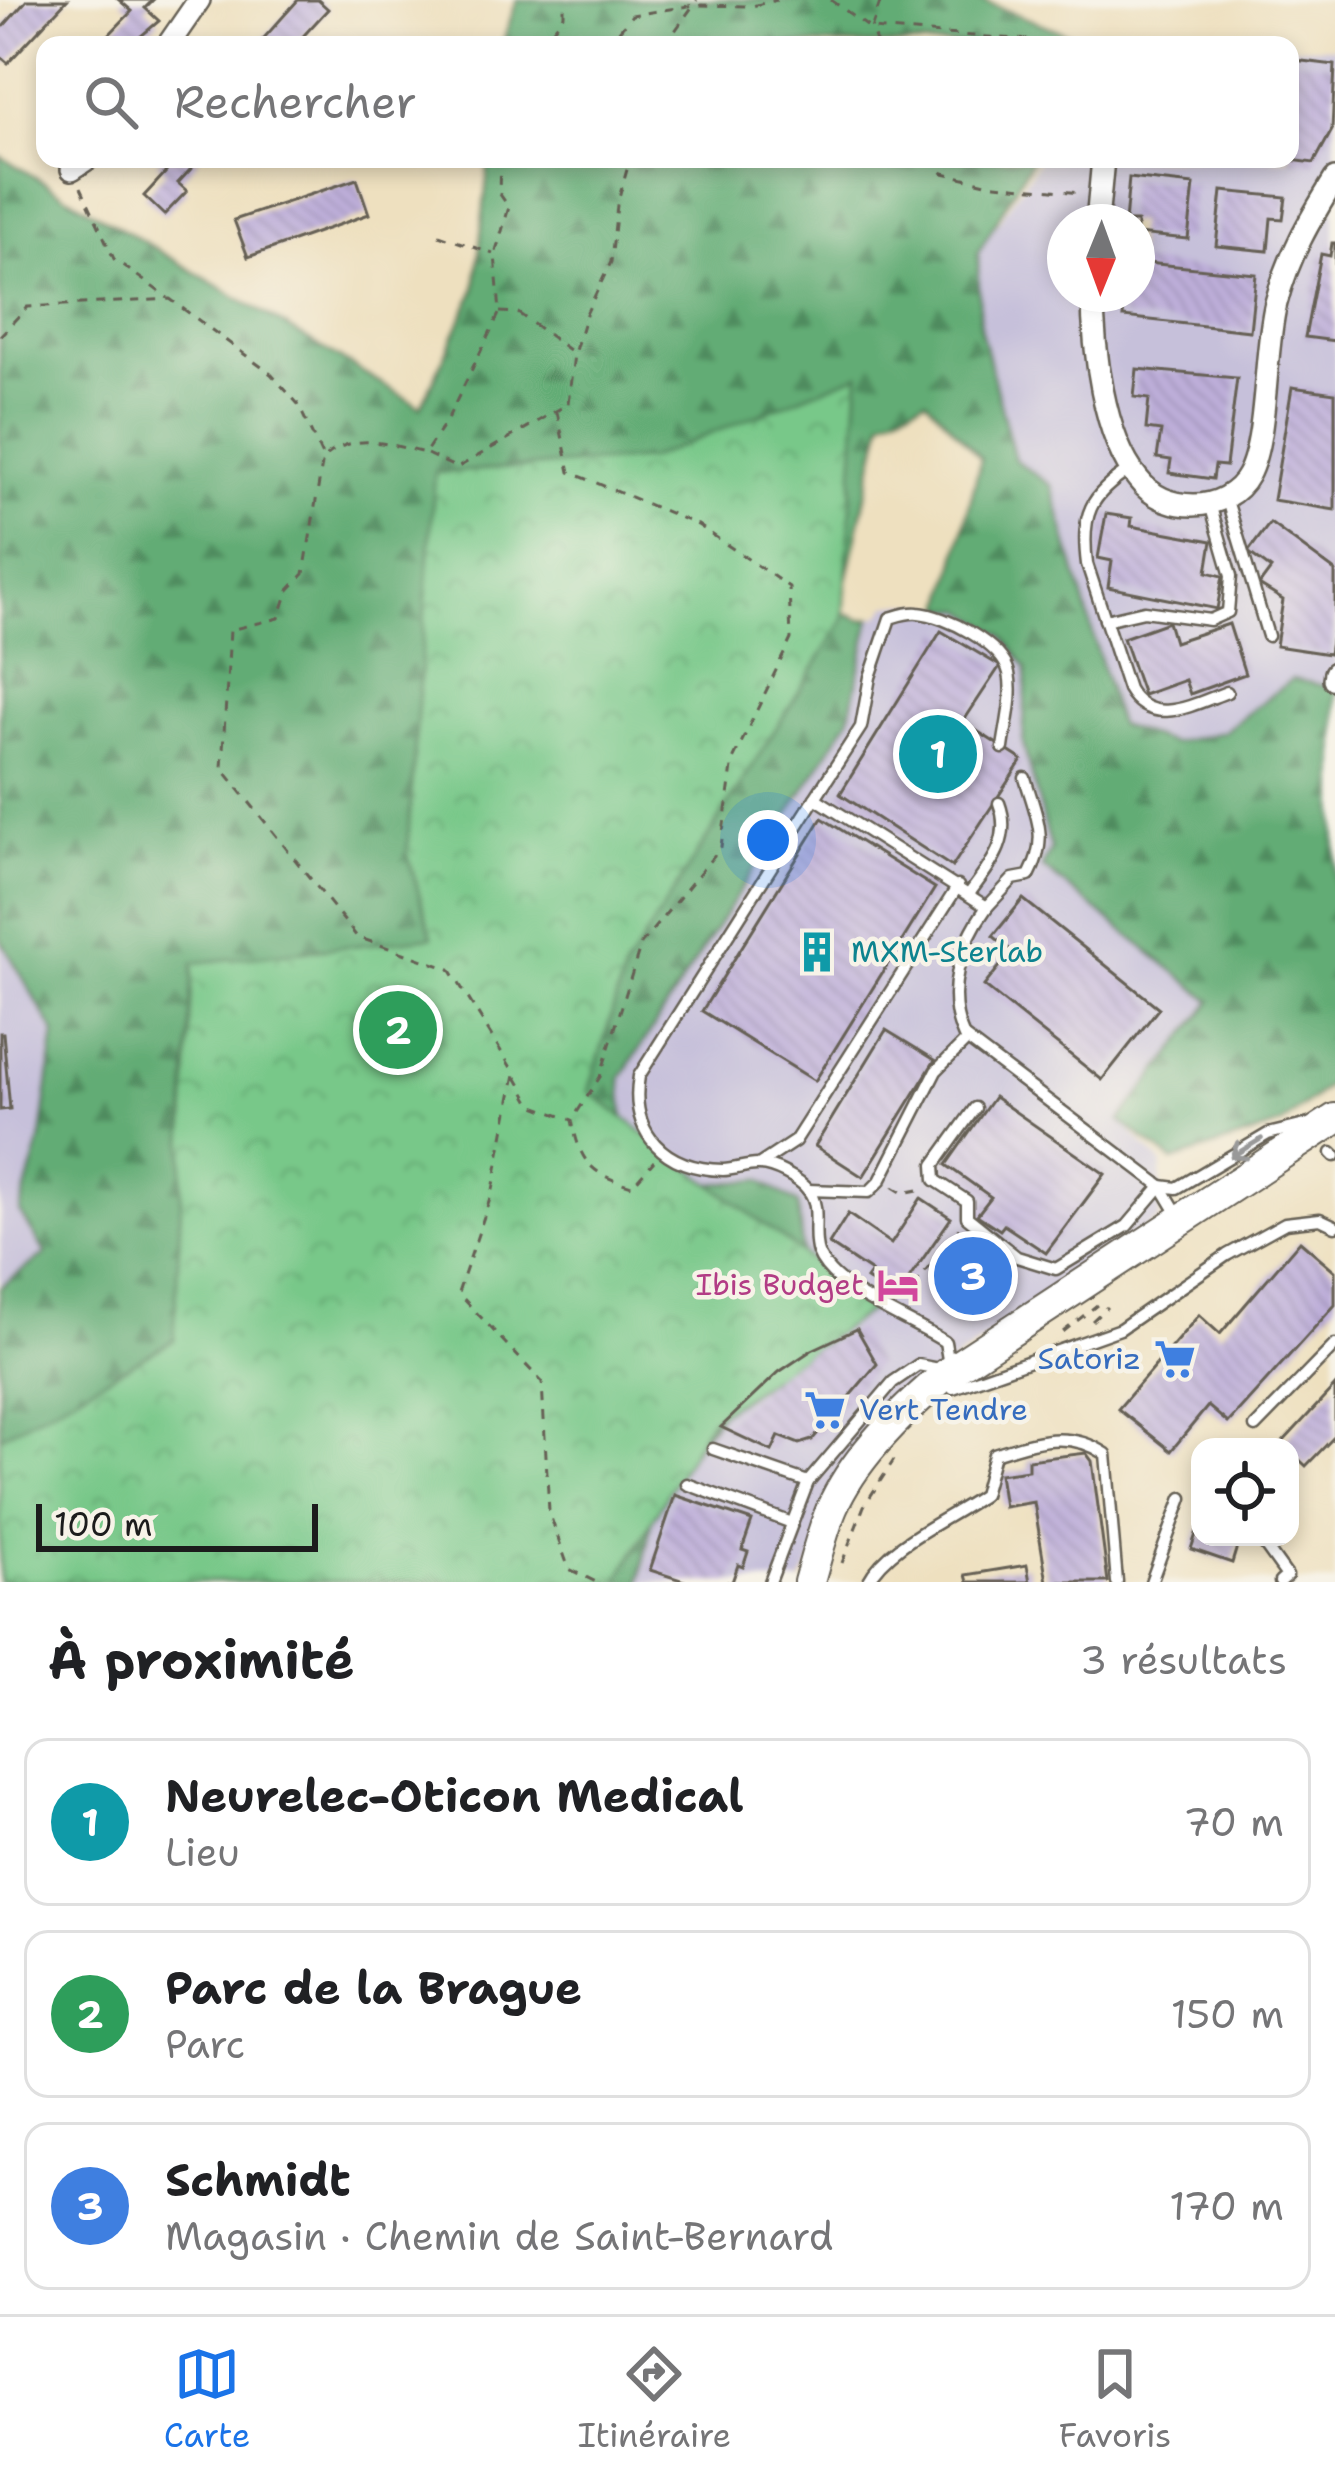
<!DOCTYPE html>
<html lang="fr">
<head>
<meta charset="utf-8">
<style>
  body { margin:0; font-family:"Shantell Sans",sans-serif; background:#f6f6f6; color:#202124 }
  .controls { position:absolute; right:36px; bottom:36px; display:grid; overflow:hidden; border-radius:24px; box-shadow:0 6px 18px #0003 }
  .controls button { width:108px; height:108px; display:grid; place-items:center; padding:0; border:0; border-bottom:3px solid #e0e0e0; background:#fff; color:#202124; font:60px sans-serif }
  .compass { position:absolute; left:1047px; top:204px; width:108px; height:108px; border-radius:50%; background:#fff; box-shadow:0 6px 18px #0003; rotate:181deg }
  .scale { position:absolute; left:36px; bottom:30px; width:282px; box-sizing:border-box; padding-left:12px; border:6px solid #1c1c1c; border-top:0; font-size:33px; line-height:42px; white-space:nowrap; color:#1c1c1c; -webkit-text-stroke:9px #f7f3e8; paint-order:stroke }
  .you { position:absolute; left:768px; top:840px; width:42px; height:42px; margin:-30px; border:9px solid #fff; border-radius:50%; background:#1a73e8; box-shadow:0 0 0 18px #1a73e833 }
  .badge { display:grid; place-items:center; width:78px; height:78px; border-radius:50%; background:#1a73e8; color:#fff; font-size:39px; font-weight:700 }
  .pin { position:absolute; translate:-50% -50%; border:6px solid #fff; box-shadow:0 3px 12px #0006 }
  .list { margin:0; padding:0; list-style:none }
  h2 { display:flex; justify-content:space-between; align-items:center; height:156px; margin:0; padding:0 48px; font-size:51px }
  h2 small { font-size:39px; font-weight:400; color:#757577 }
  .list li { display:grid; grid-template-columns:78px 1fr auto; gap:36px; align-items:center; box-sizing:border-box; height:168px; margin:0 24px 24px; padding:0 24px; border:3px solid #e0e0e0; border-radius:24px }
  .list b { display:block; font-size:45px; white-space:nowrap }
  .list p { margin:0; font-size:39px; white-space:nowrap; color:#757577 }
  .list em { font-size:39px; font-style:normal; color:#757577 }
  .icon { flex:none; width:66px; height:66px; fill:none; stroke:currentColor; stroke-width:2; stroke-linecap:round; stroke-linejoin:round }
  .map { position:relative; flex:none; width:1335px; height:1582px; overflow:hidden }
  .search { position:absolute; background:#fff; box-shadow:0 6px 18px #0003; left:36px; right:36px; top:36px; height:132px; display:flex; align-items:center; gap:30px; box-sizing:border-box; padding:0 42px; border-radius:24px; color:#757577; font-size:45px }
  .sheet { height:732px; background:#fff }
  nav { display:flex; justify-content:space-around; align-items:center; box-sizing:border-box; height:168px; border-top:3px solid #e0e0e0; background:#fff; font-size:33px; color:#757577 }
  nav a { display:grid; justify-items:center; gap:6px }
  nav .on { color:#1a73e8 }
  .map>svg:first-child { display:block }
</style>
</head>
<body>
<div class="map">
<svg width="1335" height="1582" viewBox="0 0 1335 1582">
  <defs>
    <pattern id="forest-firs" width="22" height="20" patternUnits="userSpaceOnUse" patternTransform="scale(3)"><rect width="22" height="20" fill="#62ac75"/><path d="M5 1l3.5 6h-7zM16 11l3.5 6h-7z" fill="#508b5f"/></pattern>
    <pattern id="park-crowns" width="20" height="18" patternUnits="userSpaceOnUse" patternTransform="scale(3)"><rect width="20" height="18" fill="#78c889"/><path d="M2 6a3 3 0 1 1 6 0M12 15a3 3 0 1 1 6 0" fill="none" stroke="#67ab76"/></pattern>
    <pattern id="building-back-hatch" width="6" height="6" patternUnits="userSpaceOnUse" patternTransform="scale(3)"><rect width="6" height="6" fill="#bdaed9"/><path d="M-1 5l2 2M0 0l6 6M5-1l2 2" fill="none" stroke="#a295ba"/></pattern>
  </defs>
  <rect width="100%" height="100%" fill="#f7f3e8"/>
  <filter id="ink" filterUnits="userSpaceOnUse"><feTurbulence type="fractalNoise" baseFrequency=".00833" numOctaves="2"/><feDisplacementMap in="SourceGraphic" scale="24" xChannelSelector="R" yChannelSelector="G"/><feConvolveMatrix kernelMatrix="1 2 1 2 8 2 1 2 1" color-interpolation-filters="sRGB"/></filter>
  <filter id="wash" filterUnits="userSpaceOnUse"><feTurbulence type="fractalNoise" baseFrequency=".004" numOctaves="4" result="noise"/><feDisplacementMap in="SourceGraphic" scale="48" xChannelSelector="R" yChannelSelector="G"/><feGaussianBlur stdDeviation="2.7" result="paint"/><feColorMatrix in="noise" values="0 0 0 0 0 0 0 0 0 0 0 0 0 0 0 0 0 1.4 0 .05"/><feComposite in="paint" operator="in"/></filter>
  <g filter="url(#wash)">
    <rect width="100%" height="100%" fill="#eee0bf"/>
    <!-- industrial -->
    <g fill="#c6c0da" fill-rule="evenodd">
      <path d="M1290 47H1335V688L1292 679 1223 732 1171 743 1118 725 1052 487 1015 460 980 327 978 253 1040 159H1290ZM1065 222H1137V294H1065Z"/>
      <path d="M906 603 965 610 1003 635 1027 668 1023 743 1051 849 1042 867 1213 1001 1120 1121 1162 1164 1159 1219 915 1388 800 1582H640L655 1502 724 1408 760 1180 710 1184 625 1129 621 1078 849 719 871 618 881 615 888 605Z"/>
      <path d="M0 938 55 1033 41 1138 21 1212 46 1254 0 1287Z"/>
    </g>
    <!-- forest -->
    <g fill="url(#forest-firs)" stroke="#3f6448" stroke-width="3">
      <path d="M517 0H980L1096 45H502Z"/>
      <path d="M0 156 421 407 475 290 489 159H1032L978 253 980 327 1015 460 1052 486 1118 725 1171 743 1223 732 1292 679 1335 688V1080L1281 1125 1173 1161 1120 1121 1212 1001 1042 867 1051 849 1023 743 1027 668 1003 635 965 610 944 608 981 458 926 399 883 420 840 611 861 619 871 618 849 719 621 1078 625 1129 710 1184 760 1180 798 1204 803 1260 724 1408 655 1502 640 1582H0V1287L46 1254 20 1212 41 1138 55 1033 0 938Z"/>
    </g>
    <!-- park -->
    <path fill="url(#park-crowns)" stroke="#4a7252" stroke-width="3" d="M859 374 844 620 625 969 589 1091 874 1308 710 1420 617 1582H0V1437L174 1340 193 963 432 937 407 853 435 473 648 459Z"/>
    <g id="blocks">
      <!-- building -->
      <g fill="url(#building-back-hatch)">
        <path d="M27 0H67L8 63 0 56V30Z"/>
        <path d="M119 0H153L145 8 159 21 135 41 139 45H99L132 11Z"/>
        <path d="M298 0H318L328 9 295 45H270L263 39Z"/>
        <path d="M1294 60 1335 65 1332 130 1314 163 1290 160V63Z"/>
        <path d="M161 159H200L178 183 187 191 164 215 144 196 166 172 157 163Z"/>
        <path d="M1129 178 1194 185 1188 239 1137 234V222H1125Z"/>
        <path d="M357 179 369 214 248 257 234 220Z"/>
        <path d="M1222 191 1286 197 1283 219 1271 218 1268 251 1216 246Z"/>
        <path d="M1332 243H1335V341L1305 337 1321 254 1330 256Z"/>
        <path d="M1137 262 1256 274 1250 331 1123 317 1125 294H1137Z"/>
        <path d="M1137 369 1237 378 1226 466 1215 465 1213 479 1169 473 1171 460 1157 458 1161 431 1146 429 1149 399 1134 397Z"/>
        <path d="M1292 387 1335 393V510L1273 500Z"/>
        <path d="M1106 514 1132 518 1131 526 1212 541 1207 572 1223 576 1217 609 1108 587 1112 561 1098 558Z"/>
        <path d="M1270 523 1335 571V615L1329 654 1276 646 1283 600 1259 585 1271 569 1248 552Z"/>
        <path d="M1168 622 1174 642 1229 624 1245 674 1190 694 1185 680 1143 695 1123 638Z"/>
        <path d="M941 631 1000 666 963 722 1022 760 952 867 840 794Z"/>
        <path d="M822 818 935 888 815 1081 702 1011Z"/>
        <path d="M1023 899 1159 1008 1102 1080 984 986 1012 951 993 936Z"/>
        <path d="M886 1030 935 1060 863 1177 815 1146Z"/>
        <path d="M0 1033H3L10 1109 0 1110Z"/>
        <path d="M994 1097 1105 1174 1046 1253 1004 1225 1000 1230 977 1215 991 1197 946 1165Z"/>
        <path d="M921 1198 951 1218 895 1299 866 1279 871 1272 829 1244 848 1214 891 1244Z"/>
        <path d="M1300 1241 1335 1271V1305L1228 1423 1208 1406 1171 1451 1118 1409 1199 1315 1220 1334Z"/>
        <path d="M966 1244 1004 1269 979 1307 941 1282Z"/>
        <path d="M857 1329 877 1364 812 1440 799 1444 779 1436 772 1451 721 1427 779 1372 812 1350Z"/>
        <path d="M1335 1386V1436L1306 1466 1282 1443Z"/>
        <path d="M1086 1453 1092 1461 1108 1582H1047L1034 1502 1004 1507 999 1474 1028 1470V1460Z"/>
        <path d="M675 1495 752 1521 742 1550 748 1552 743 1567 738 1565 732 1582H687L650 1570Z"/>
        <path d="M1199 1525 1200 1537H1240L1232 1563 1191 1549Z"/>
        <path d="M1027 1565 1030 1582H968L966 1575Z"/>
      </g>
    </g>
  </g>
  <g filter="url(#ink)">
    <use href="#blocks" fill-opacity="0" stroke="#666155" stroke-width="3"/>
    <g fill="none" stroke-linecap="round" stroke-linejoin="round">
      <!-- service casing -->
      <g stroke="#666155" stroke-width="15">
        <g id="service">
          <path d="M1131 469C1089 495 1081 515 1087 564L1128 689C1151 729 1194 704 1227 692"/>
          <path d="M1226 497 1268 636"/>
          <path d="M1105 620 1144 611 1210 620 1228 612 1231 576 1210 504"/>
          <path d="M1003 748C1006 725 1014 696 1009 673 1002 644 945 615 918 613 908 612 900 615 890 618L870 677 861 727 815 798 987 907C960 944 944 994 964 1037L1161 1186 1179 1216"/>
          <path d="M969 894C990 865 1013 840 999 803"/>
          <path d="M987 907 1013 879 1029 876C1049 838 1037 818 1025 778"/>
          <path d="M975 1108 934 1165 935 1180 967 1201V1217L1017 1257 1056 1269 1127 1226 1161 1186 1177 1188 1268 1134 1309 1124"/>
          <path d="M1332 1153 1335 1156"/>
          <path d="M760 1164 795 1141 958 886"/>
          <path d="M808 1190 869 1192 880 1181 936 1071 967 1040"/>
          <path d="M953 1388 1120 1329 1227 1255 1285 1223 1320 1219 1335 1226"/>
          <path d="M1255 1427 1335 1345"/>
          <path d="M713 1449 808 1482"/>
          <path d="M687 1484 792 1523"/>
          <path d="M1266 1537 1264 1544 1287 1576 1280 1582"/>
          <path d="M770 1582 808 1482 893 1382 918 1365 950 1371 945 1342C912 1320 832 1291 818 1253 811 1234 822 1206 808 1190 800 1179 773 1165 759 1165 748 1164 735 1170 723 1170 665 1169 629 1134 639 1076L815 798"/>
          <path d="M868 1582C888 1544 947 1520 983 1495L994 1454C1034 1441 1069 1429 1106 1454L1117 1582"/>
          <path d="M1151 1582 1182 1498"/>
        </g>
      </g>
      <!-- minor casing -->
      <g stroke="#666155" stroke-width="26">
        <g id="minor">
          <path d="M168 45 199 0"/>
          <path d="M72 169 87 159"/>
          <path d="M1097 222 1103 159"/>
          <path d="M1093 294C1093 347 1103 437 1138 479 1152 497 1172 505 1194 505 1216 505 1238 494 1248 475 1268 438 1264 349 1276 303 1288 257 1310 219 1335 179"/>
          <path d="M1334 679 1335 673"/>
        </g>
      </g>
      <!-- secondary casing -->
      <g stroke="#666155" stroke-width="34">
        <path id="secondary" d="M809 1582C816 1558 822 1532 832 1508 855 1455 906 1407 950 1371L1335 1119"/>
      </g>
      <!-- path -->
      <g stroke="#666155" stroke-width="3" stroke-dasharray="9 9" stroke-linecap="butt">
        <path d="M831 0 871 29 1031 40 1036 45"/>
        <path d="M541 45 564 15V0"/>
        <path d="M607 45 632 15 695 5 752 6 777 0"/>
        <path d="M665 45 697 0"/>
        <path d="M877 45 871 29 881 0"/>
        <path d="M929 159 943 173 986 183 1080 193"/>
        <path d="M81 187 114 259 168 298"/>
        <path d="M439 235 493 254"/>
        <path d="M500 312 518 313 573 353"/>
        <path d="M0 336 27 307 170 299 271 374 298 404 323 458 304 574 288 591 279 618 230 630 222 768 357 937 450 969 515 1074 493 1190 458 1293 542 1382 549 1512 569 1569 596 1582"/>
        <path d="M557 412 570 472 698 525 789 587 791 639 733 760 721 847 641 944 600 1077 572 1120"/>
        <path d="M427 454 457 468 568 404 574 354 586 314 611 262 617 205 630 159"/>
        <path d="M326 456C357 431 389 445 425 453L447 420 500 312 495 255 509 207 499 193 500 159"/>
        <path d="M516 1077 532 1105 572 1120C580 1162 590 1174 632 1186L654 1161"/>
        <path d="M893 1187 903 1193 923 1189"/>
        <path d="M903 1301 959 1228"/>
        <path d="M1092 1321 1107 1307"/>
        <path d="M1063 1332 1097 1305"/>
        <path d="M842 1563 864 1506 894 1460"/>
      </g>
      <!-- service -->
      <use href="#service" stroke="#fff" stroke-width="10"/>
      <!-- minor -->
      <use href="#minor" stroke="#fff" stroke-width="21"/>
      <!-- secondary -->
      <use href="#secondary" stroke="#fff" stroke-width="30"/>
    </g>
    <!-- one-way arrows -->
    <defs><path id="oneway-shaft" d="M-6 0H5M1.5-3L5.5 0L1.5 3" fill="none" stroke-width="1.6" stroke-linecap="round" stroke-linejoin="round" transform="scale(3)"/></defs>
    <use stroke="#999" href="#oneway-shaft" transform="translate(1246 1148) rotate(149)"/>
  </g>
  <!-- icons -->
  <defs>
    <g id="building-bare" transform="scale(3.24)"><path d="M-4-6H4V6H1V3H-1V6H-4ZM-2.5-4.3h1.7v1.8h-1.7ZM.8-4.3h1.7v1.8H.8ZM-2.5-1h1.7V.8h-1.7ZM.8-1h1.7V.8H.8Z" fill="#0f9aa8" stroke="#f7f3e8" stroke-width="2.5" paint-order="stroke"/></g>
    <g id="hotel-bare" transform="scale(3.24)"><path d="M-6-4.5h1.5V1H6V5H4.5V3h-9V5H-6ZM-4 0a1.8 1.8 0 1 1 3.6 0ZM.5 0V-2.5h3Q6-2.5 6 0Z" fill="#d1479c" stroke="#f7f3e8" stroke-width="2.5" paint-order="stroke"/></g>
    <g id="supermarket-bare" transform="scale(3.24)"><path d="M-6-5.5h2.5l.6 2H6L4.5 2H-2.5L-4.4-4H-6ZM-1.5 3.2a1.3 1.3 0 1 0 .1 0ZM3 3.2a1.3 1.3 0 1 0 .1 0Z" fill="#3f7fe0" stroke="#f7f3e8" stroke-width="2.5" paint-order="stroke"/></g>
  </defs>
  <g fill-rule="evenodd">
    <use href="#building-bare" x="817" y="952"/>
    <use href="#hotel-bare" x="898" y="1285"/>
    <use href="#supermarket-bare" x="1175" y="1359"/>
    <use href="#supermarket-bare" x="825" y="1410"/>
  </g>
  <g text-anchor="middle" stroke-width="9" stroke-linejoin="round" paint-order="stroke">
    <!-- culture labels -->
    <g font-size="30" fill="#0d838f" stroke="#f7f3e8" text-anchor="start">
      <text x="851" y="962">MXM-Sterlab</text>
    </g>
    <!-- hotel labels -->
    <g font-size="30" fill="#b23c85" stroke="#f7f3e8" text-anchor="end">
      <text x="864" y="1295">Ibis Budget</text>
    </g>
    <!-- shop labels -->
    <g font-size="30" fill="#366cbe" stroke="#f7f3e8" text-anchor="end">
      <text x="1141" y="1369">Satoriz</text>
      <text x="859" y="1420" text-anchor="start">Vert Tendre</text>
    </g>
  </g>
</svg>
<div class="controls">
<button><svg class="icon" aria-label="locate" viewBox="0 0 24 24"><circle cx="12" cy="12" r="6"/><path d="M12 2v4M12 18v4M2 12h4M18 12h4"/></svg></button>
</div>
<svg class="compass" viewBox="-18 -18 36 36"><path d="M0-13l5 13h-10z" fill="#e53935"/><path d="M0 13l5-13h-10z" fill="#757577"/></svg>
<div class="scale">100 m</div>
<div class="you"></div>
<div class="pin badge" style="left:938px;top:754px;background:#0f9aa8">1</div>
<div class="pin badge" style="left:398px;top:1030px;background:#2e9e5b">2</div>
<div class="pin badge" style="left:973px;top:1276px;background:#3f7fe0">3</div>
<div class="search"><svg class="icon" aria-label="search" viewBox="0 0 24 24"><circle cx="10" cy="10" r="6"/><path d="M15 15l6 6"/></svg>Rechercher</div>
</div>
<section class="sheet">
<h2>À proximité<small>3 résultats</small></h2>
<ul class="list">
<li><span class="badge" style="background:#0f9aa8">1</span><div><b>Neurelec-Oticon Medical</b><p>Lieu</p></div><em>70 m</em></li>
<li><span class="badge" style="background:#2e9e5b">2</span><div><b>Parc de la Brague</b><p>Parc</p></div><em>150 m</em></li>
<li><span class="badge" style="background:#3f7fe0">3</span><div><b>Schmidt</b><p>Magasin · Chemin de Saint-Bernard</p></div><em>170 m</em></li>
</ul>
</section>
<nav>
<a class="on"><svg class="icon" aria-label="map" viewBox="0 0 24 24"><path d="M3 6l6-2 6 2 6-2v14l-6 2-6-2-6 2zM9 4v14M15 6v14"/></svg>Carte</a>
<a><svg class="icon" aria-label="directions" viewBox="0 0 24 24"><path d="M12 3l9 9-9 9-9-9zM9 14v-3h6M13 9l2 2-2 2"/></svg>Itinéraire</a>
<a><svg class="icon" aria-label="saved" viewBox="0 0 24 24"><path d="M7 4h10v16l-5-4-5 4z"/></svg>Favoris</a>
</nav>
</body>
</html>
